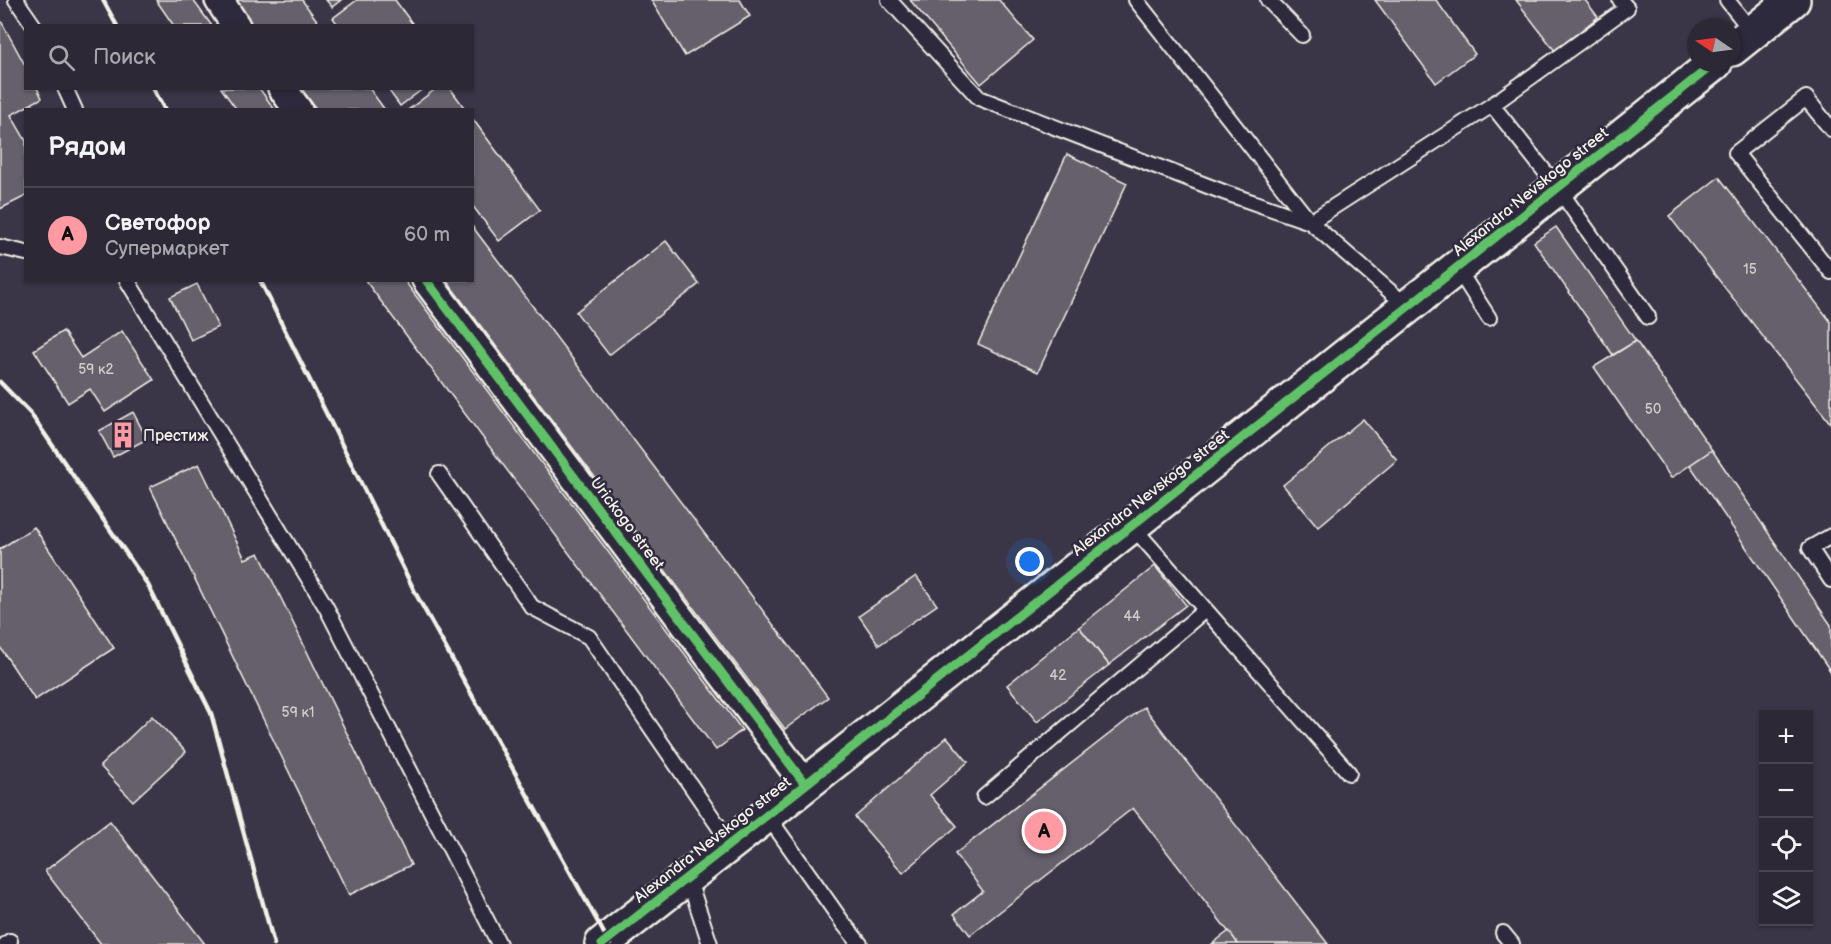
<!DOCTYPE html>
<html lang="ru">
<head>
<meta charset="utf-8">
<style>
  body { margin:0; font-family:"Balsamiq Sans",sans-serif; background:#383441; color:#f1f3f6 }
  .controls { position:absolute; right:18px; bottom:18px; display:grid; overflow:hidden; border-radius:0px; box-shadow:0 2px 4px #0004 }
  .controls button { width:54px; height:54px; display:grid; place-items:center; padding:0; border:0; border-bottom:2px solid #484450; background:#2c2835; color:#f1f3f6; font:30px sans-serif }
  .compass { position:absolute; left:1687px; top:18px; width:54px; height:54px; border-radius:50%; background:#2c2835; box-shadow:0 2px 4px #0004; rotate:283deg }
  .you { position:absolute; left:1030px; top:562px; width:21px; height:21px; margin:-15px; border:4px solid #fff; border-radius:50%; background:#1a73e8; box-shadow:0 0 0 9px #1a73e833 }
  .badge { display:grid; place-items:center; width:39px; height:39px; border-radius:50%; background:#ff9aa2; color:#111; font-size:20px; font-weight:700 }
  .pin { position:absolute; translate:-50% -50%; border:3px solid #fff; box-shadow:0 2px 6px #0006 }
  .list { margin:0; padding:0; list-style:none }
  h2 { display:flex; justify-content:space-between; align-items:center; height:78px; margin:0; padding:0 24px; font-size:26px }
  h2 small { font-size:20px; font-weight:400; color:#a6a6ad }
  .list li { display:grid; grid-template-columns:39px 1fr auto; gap:18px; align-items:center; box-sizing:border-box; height:96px; padding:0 24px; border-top:2px solid #484450 }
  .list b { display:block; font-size:22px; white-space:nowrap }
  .list p { margin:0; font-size:20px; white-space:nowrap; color:#a6a6ad }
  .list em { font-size:20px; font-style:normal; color:#a6a6ad }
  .icon { flex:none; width:33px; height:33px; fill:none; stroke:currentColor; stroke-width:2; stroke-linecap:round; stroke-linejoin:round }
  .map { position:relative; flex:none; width:1831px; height:944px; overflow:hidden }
  .search { position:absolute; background:#2c2835; box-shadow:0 2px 4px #0004; left:24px; top:24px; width:450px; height:66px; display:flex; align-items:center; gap:15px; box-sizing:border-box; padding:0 21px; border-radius:0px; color:#a6a6ad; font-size:22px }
  .panel { position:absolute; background:#2c2835; box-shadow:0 2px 4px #0004; left:24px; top:108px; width:450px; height:174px; border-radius:0px }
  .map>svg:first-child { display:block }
</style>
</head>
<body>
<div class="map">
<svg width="1831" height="944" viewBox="0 0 1831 944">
  <rect width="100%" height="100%" fill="#3b3647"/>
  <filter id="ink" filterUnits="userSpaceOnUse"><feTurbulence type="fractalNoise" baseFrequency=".0167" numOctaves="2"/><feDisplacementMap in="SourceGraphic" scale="12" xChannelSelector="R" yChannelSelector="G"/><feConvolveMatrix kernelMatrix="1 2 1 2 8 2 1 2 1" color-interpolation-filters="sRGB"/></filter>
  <g filter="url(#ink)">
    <!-- building -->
    <g fill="#65616c" stroke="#f4f1e8" stroke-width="1.5">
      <path d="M156 0H193L212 26H174Z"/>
      <path d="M234 0H302L321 26H253Z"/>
      <path d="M326 0H341L332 7Z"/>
      <path d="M357 0H395L414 26H339L333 18Z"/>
      <path d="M651 0H740L750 16 685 56Z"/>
      <path d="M910 0H999L1033 40 981 84Z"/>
      <path d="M1375 0H1436L1475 54 1436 83Z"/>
      <path d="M1516 0H1585L1598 17 1555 51Z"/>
      <path d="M0 19 26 67V88H37L42 98 11 115 26 141V196L0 209Z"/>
      <path d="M221 88H259L275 110H237Z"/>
      <path d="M301 88H369L385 110H317Z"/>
      <path d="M387 88H424L400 106Z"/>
      <path d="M437 88H450L466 110H408Z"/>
      <path d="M472 118 540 210 499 241 472 205Z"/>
      <path d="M1067 154 1127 183 1038 372 978 344Z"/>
      <path d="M1719 177 1831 322V424L1669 216Z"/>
      <path d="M472 226 828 697 785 729 446 280H472Z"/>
      <path d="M1556 227 1636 341 1613 355 1534 242Z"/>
      <path d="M666 241 699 284 609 355 576 312Z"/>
      <path d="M365 280H404L742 730 716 750Z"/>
      <path d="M197 284 218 327 191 340 170 297Z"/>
      <path d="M63 331 81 358 122 331 154 380 105 412 90 389 68 403 34 350Z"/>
      <path d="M1636 341 1712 450 1671 478 1594 367Z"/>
      <path d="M133 412 147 439 113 457 99 431Z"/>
      <path d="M1363 419 1397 460 1318 527 1283 485Z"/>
      <path d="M1712 450 1831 625V672L1690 465Z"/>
      <path d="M199 464 245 559 259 553 411 865 349 895 150 487Z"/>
      <path d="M34 527 114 648 35 700 0 647V549Z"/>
      <path d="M1155 566 1186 605 1109 665 1079 627Z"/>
      <path d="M916 576 937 605 879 645 859 616Z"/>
      <path d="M1079 627 1109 665 1037 722 1007 685Z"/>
      <path d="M1144 707 1328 944H1238L1133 808 970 935 954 914 983 891 955 854Z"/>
      <path d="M152 716 186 752 133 801 100 766Z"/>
      <path d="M947 737 968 762 930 795 957 826 903 873 855 817Z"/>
      <path d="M110 821 205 944H101L45 871Z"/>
      <path d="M1229 931 1238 944H1212Z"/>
    </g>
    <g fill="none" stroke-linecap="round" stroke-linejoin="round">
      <!-- lane casing -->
      <g stroke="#f4f1e8" stroke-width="18">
        <g id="lane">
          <path d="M16 0 34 26"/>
          <path d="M889 0 979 98 1226 193 1310 222 1492 105 1558 188 1648 317"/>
          <path d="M1136 0 1310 222 1408 307"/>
          <path d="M1268 0 1302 35"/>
          <path d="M1727 0 1753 33"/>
          <path d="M65 88 75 110"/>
          <path d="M1492 105 1627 8 1620 0"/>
          <path d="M1831 129 1806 98 1736 153 1831 272"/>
          <path d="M0 247 26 253"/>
          <path d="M1457 268 1489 318"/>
          <path d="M127 280 326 607 499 944"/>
          <path d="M439 474 532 607 589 637 730 843"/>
          <path d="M1132 526 1349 773"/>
          <path d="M1831 536 1810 548 1831 580"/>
          <path d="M984 797 1205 610"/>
          <path d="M767 815 843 923 860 944"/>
          <path d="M688 878 710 944"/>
          <path d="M1503 933 1512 944"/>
          <path d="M6 944 10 941"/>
        </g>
      </g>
      <!-- street casing -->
      <g stroke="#f4f1e8" stroke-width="32">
        <g id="street">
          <path d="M219 0 236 26"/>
          <path d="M282 88 298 110"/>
          <path d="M426 280 805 784"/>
        </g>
      </g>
      <!-- secondary casing -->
      <g stroke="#f4f1e8" stroke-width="38">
        <g id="secondary">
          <path d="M1732 49 1793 0"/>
          <path d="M602 944 767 815 1715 63"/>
        </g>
      </g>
      <!-- lane -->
      <use href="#lane" stroke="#2f2a3d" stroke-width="14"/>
      <!-- street -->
      <use href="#street" stroke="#2f2a3d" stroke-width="27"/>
      <!-- secondary -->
      <use href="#secondary" stroke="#2f2a3d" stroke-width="33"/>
      <!-- rail -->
      <g stroke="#f4f1e8" stroke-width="4.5">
        <path d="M103 0 117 26"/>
        <path d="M153 88 165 110"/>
        <path d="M260 280 417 596 610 944"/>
        <path d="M0 382 31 414 148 585 211 713 274 944"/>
      </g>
      <!-- cycleway casing -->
      <g stroke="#2f2a3d" stroke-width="13">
        <g id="cycleway">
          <path d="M426 280 805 784"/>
          <path d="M602 944 767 815 1715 63"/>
        </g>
      </g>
      <!-- cycleway -->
      <use href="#cycleway" stroke="#61c268" stroke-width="9"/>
    </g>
  </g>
  <!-- icons -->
  <defs>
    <g id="building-bare" transform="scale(2.07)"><path d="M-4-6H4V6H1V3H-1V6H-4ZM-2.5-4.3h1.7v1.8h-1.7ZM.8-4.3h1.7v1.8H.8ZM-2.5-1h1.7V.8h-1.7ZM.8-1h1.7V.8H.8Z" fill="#ff9aa2" stroke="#2f2a3d" stroke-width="2.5" paint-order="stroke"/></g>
  </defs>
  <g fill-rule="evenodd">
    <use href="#building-bare" x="123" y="435"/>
  </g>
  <g text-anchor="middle" stroke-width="5" stroke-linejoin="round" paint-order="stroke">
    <!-- number labels -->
    <g font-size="14" fill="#d0cdc9">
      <text x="1750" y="274">15</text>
      <text x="96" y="374">59 к2</text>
      <text x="1653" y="414">50</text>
      <text x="1132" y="621">44</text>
      <text x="1058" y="680">42</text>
      <text x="298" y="717">59 к1</text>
    </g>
    <!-- street labels -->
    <g font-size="16" fill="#f4f1e8" stroke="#2f2a3d">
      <text transform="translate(1530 191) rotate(-39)" y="6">Alexandra Nevskogo street</text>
      <text transform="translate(1150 492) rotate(-38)" y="6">Alexandra Nevskogo street</text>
      <text transform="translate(628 523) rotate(53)" y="6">Urickogo street</text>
      <text transform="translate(712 839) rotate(-38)" y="6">Alexandra Nevskogo street</text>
    </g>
    <!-- poi labels -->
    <g font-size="16" fill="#f4f1e8" stroke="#2f2a3d" text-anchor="start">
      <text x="143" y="441">Престиж</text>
    </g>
  </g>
</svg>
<div class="controls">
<button>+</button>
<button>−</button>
<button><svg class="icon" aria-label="locate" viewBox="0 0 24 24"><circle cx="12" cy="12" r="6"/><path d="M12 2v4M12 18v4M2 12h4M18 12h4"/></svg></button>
<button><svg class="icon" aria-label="layers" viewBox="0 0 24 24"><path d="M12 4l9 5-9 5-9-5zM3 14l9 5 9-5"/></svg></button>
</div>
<svg class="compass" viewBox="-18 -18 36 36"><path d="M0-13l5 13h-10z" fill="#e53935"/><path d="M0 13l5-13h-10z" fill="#a6a6ad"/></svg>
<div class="you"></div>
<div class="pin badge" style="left:1044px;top:831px">A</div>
<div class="search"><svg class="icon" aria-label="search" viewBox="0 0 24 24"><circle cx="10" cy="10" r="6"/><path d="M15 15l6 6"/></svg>Поиск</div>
<section class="panel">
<h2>Рядом<small></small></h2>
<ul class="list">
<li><span class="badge">A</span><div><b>Светофор</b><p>Супермаркет</p></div><em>60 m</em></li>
</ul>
</section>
</div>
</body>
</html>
